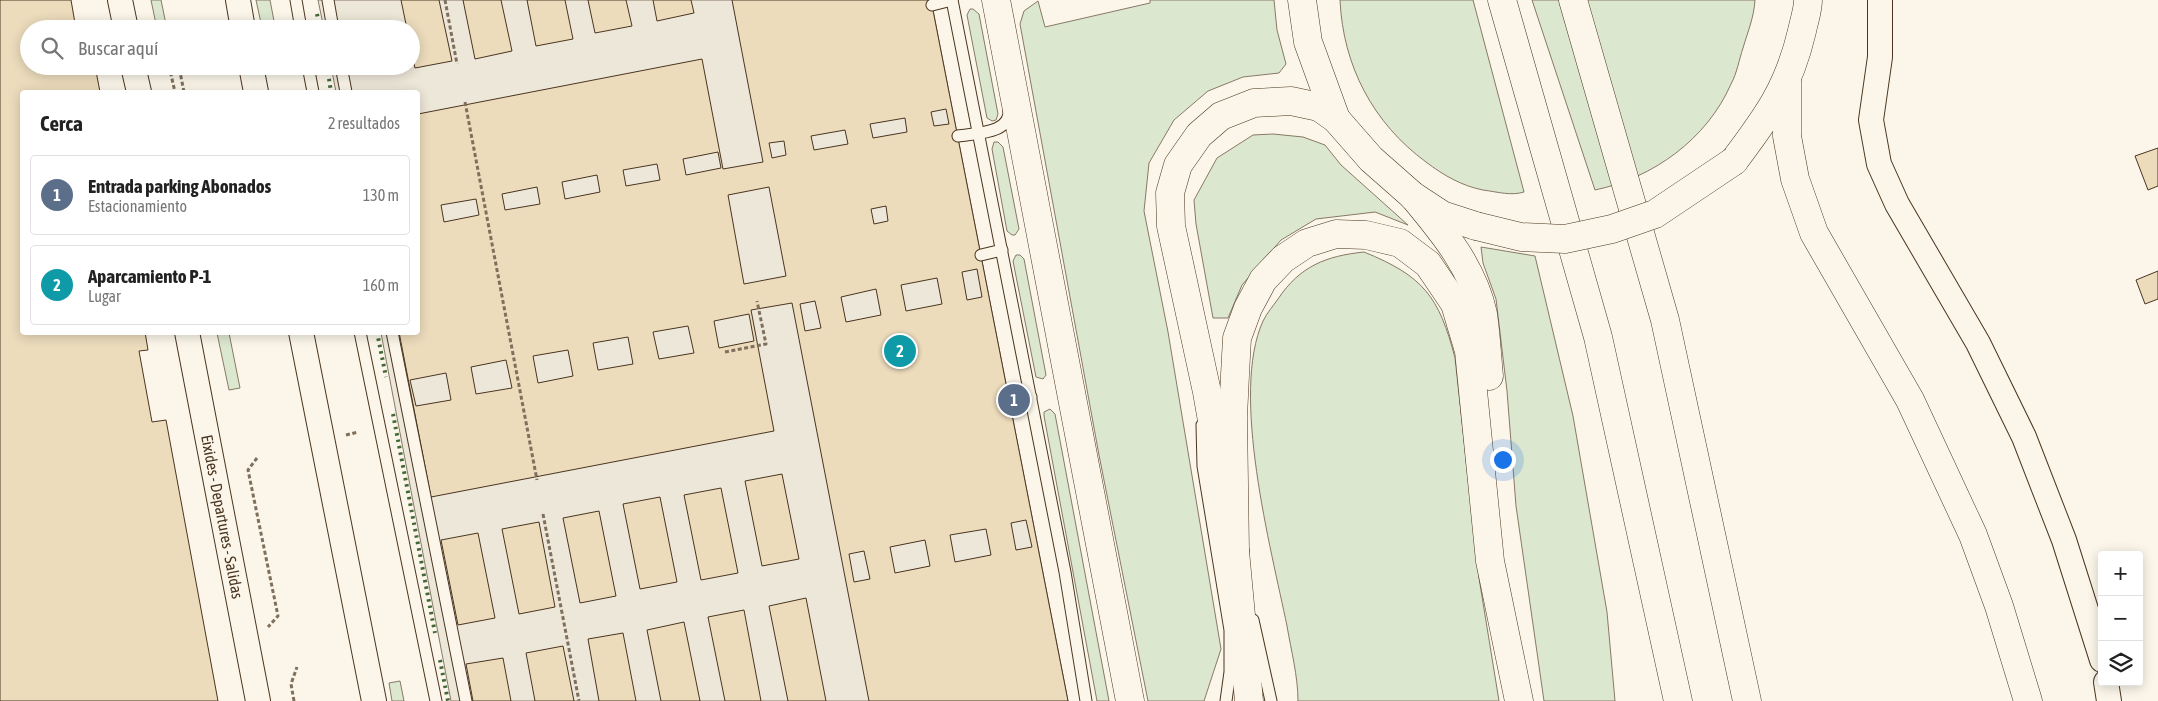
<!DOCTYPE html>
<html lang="es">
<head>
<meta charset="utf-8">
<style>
  body { margin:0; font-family:"Asap Condensed",sans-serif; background:#f2f2f2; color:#222 }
  .controls { position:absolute; right:15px; bottom:15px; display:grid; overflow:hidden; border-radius:5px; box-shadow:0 2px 12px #0003 }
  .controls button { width:45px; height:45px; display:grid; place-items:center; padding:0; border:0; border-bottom:1px solid #e0e0e0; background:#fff; color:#222; font:25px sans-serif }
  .you { position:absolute; left:1502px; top:459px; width:18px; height:18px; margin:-12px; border:4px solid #fff; border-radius:50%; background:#1a73e8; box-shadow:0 0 0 8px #1a73e833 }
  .badge { display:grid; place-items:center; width:32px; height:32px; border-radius:50%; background:#2563eb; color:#fff; font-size:16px; font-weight:700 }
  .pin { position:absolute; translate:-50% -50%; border:2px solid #fff; box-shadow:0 1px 5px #0006 }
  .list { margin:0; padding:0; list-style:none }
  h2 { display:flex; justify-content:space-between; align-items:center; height:65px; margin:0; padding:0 20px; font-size:21px }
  h2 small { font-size:16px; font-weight:400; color:#767676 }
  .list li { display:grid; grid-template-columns:32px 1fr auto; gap:15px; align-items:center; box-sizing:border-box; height:80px; margin:0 10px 10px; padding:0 10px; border:1px solid #e0e0e0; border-radius:5px }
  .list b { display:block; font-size:19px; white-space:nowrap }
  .list p { margin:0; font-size:16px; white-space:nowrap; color:#767676 }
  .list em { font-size:16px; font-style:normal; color:#767676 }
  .icon { flex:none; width:28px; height:28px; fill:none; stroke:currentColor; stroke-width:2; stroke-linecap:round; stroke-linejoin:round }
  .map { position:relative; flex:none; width:2158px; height:701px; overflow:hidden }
  .search { position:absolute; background:#fff; box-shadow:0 2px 12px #0003; left:20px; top:20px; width:400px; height:55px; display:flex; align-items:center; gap:12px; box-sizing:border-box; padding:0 18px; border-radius:28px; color:#767676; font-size:19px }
  .panel { position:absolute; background:#fff; box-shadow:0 2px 12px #0003; left:20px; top:90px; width:400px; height:245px; border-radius:5px }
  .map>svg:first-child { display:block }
</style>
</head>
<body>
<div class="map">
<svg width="2158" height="701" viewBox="0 0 2158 701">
  <rect width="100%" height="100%" fill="#fbf6e9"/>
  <!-- green -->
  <g fill="#dce7d0" stroke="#887966">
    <path d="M151 0H161L167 29H157Z"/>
    <path d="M256 0H270L274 21 261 23Z"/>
    <path d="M1150 0H1274L1277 30 1286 64 1279 73 1243 77 1208 91 1174 120 1149 163 1144 211 1168 332 1221 649 1204 701H1148L1099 455 1020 24 1024 11 1038 1 1045 27 1150 3Z"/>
    <path d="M1340 0H1473L1524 192C1511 196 1498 192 1483 190 1462 186 1443 175 1426 162 1373 123 1343 66 1340 0Z"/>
    <path d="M1532 0H1755C1754 17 1748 31 1743 48 1739 60 1737 73 1731 84 1707 139 1653 178 1595 190Z"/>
    <path d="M970 9H973L979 14 998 114 996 120 992 121 987 118 967 15Z"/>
    <path d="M1273 134 1303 137 1325 145 1341 165 1408 225 1375 212 1316 219 1281 240 1242 285 1228 318H1213L1196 224 1194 200 1217 158 1253 135Z"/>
    <path d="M994 142H998L1003 147 1019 229 1015 235H1012L1007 231 992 149Z"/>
    <path d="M1481 247 1535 256 1573 416 1607 612 1615 701H1544L1516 506 1507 391 1496 299 1483 263Z"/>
    <path d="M1364 252C1423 276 1439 296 1455 358L1479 578 1499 701H1298C1298 676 1291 650 1287 626 1271 548 1230 394 1263 321 1267 313 1273 306 1278 299 1300 266 1326 256 1364 252Z"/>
    <path d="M1016 255H1020L1024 259 1046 375 1043 379 1036 377 1013 261Z"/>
    <path d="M217 333H229L240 388 229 390Z"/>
    <path d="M1050 409 1055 414 1109 701H1097L1044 416V412Z"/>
    <path d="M400 681 404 701H392L389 683Z"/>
  </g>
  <!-- parking -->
  <path fill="#ede7d9" stroke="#887966" d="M318 0H931L1068 701H451L381 333 418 332V92H336L331 66H411V29H324Z"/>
  <!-- building -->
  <g fill="#ecdcbc" stroke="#4a3520" fill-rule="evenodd">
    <path d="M0 0H71L76 29H29V66H95L100 92H22V332H145L148 350 139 351 152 422 166 420 218 701H0Z"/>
    <path d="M401 0H439L452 61 415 68 411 51V29H407Z"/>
    <path d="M463 0H501L512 51 475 59Z"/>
    <path d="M527 0H565L573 39 536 46Z"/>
    <path d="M588 0H626L632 26 595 33Z"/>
    <path d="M653 0H691L694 13 657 21Z"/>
    <path d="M732 0H931L1068 701H869L792 303 751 310 774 431 431 497 399 332H418V114L702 59 723 169 763 162ZM946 109 949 124 934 126 931 112ZM905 118 907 132 873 138 870 124ZM845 130 848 144 814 150 811 136ZM784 141 786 155 772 158 769 143ZM718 152 721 168 686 175 683 159ZM657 164 660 180 626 186 623 170ZM597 175 600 192 565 199 562 182ZM537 187 540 204 505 210 502 194ZM769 187 786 276 744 284 728 195ZM476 199 479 215 444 222 441 205ZM886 206 888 221 874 224 871 209ZM977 269 982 297 967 300 962 272ZM937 278 942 304 906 311 901 285ZM876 289 881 315 846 322 841 297ZM815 301 821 328 805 331 800 304ZM749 314 754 341 719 348 714 321ZM688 326 694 353 659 359 653 332ZM628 337 633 364 598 370 593 343ZM568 350 573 376 538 383 533 356ZM506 360 512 388 476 394 471 367ZM446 373 451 400 416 406 410 380ZM1026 520 1032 547 1016 550 1011 523ZM986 529 991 555 955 562 950 535ZM925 540 930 566 895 573 890 547ZM864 551 870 579 854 582 849 554Z"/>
    <path d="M2158 148V186L2148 190 2135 156Z"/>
    <path d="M2158 271V299L2145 304 2136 280Z"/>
    <path d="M782 474 799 559 762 566 745 481Z"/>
    <path d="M721 488 738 573 701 580 684 495Z"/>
    <path d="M660 497 677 582 640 589 623 504Z"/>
    <path d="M599 511 616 596 580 603 563 518Z"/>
    <path d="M539 522 555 607 519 614 502 529Z"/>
    <path d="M478 533 495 618 458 625 441 540Z"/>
    <path d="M806 598 826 701H788L769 606Z"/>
    <path d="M744 610 761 701H725L708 617Z"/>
    <path d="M684 622 700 701H661L647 630Z"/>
    <path d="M623 633 636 701H599L588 639Z"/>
    <path d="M563 646 574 701H535L526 653Z"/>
    <path d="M503 658 511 701H473L466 664Z"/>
  </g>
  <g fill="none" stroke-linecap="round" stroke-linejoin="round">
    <!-- lane casing -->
    <g stroke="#4a3520" stroke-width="13">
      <g id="lane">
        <path d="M296 0 301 29"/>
        <path d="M328 0 333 29"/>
        <path d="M952 0 1065 572 1086 701"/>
        <path d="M932 5 952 0"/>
        <path d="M308 66 313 92"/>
        <path d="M341 66 346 92"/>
        <path d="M958 136C975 133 1012 134 1009 109"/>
        <path d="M981 255 1002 250"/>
        <path d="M360 332 436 701"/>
        <path d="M392 332 466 701"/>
        <path d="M1014 400 1031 397"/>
        <path d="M1202 425 1203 466 1230 630V672L1226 701"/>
        <path d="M1253 620 1271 701"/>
      </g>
    </g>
    <!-- street casing -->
    <g stroke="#4a3520" stroke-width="26">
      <g id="street">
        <path d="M120 0 126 29"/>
        <path d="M238 0 243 29"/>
        <path d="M1880 0V57L1871 120 1879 164 1897 204 1978 343 2024 437 2064 540 2102 660"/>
        <path d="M133 66 139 92"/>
        <path d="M251 66 256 92"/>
        <path id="s1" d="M187 332 258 701"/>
        <path d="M301 332 374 701"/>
        <path d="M2106 682 2109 701"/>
      </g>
    </g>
    <!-- secondary casing -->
    <g stroke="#4a3520" stroke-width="29">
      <g id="secondary">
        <path d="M996 0 1130 701"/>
        <path d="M1302 0 1308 42 1336 119"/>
        <path d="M1734 161C1768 116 1789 87 1802 31 1804 21 1808 10 1808 0"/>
        <path d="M1249 701 1235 551 1207 392 1171 226 1170 193 1178 165 1199 135 1221 116 1254 103 1291 101 1319 107 1336 119 1371 159 1413 196 1442 215 1476 226"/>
      </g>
    </g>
    <!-- highway casing -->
    <g stroke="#4a3520" stroke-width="29">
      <g id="highway">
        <path d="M1502 0 1598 337 1678 701"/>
        <path d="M1573 0 1665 320 1747 701"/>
        <path d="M1787 81V136L1795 179 1814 233 1910 400 1973 535 1999 606 2028 701"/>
        <path d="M1413 196C1442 231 1473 267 1483 314 1486 334 1487 355 1489 376"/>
        <path d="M1235 551 1233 417 1235 375 1237 338 1248 308 1263 280 1283 259 1307 243 1336 234 1366 235 1400 243 1428 264 1455 304 1469 351 1490 561 1519 701"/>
      </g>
    </g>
    <!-- path -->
    <g stroke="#7f6f5c" stroke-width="3" stroke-dasharray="4 2.5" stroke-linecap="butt">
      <path d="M445 0 457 64"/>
      <path d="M169 66 175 92"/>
      <path d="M184 92 179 67 185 66"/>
      <path d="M465 102 537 480"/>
      <path d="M725 352 766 344 757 301"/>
      <path d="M346 435 358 432"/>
      <path d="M257 458 248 470 278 616 268 627"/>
      <path d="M543 514 579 701"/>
      <path d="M294 701 291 684 297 667"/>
    </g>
    <!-- lane -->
    <use href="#lane" stroke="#fbf6e9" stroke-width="11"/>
    <!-- street -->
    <use href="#street" stroke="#fbf6e9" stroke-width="24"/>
    <!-- secondary -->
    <use href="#secondary" stroke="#fbf6e9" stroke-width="28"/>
    <!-- highway -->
    <use href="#highway" stroke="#fbf6e9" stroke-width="28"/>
    <!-- secondary-bridge casing -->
    <g stroke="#4a3520" stroke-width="29" stroke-linecap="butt">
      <path id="secondary-bridge" d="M1476 226 1521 237 1565 239 1612 229 1655 214 1734 161"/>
    </g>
    <!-- secondary-bridge -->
    <use href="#secondary-bridge" stroke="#fbf6e9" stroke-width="28"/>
    <!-- hedge -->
    <g stroke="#436837" stroke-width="4" stroke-dasharray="2.5 4" stroke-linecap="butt">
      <path d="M317 14 320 29"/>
      <path d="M327 66 331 92"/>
      <path d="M377 332 386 377"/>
      <path d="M393 414 435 633"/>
      <path d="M440 660 448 701"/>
    </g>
  </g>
  <g text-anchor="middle" stroke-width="4" stroke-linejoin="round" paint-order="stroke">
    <!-- street labels -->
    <g font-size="16" fill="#4a3520" stroke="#fbf6e9">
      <text dy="6" stroke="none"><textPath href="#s1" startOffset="188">Eixides - Departures - Salidas</textPath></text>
    </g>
  </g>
</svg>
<div class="controls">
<button>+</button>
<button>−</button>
<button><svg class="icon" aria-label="layers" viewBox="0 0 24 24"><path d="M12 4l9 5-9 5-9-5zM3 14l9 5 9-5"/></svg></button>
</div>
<div class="you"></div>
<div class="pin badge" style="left:1014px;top:400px;background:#5c6f8a">1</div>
<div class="pin badge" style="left:900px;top:351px;background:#0f9aa8">2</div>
<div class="search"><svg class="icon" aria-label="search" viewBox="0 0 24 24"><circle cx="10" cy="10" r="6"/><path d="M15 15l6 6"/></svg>Buscar aquí</div>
<section class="panel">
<h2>Cerca<small>2 resultados</small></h2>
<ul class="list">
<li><span class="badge" style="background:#5c6f8a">1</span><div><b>Entrada parking Abonados</b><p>Estacionamiento</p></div><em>130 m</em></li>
<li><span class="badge" style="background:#0f9aa8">2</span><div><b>Aparcamiento P-1</b><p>Lugar</p></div><em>160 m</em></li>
</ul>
</section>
</div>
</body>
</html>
